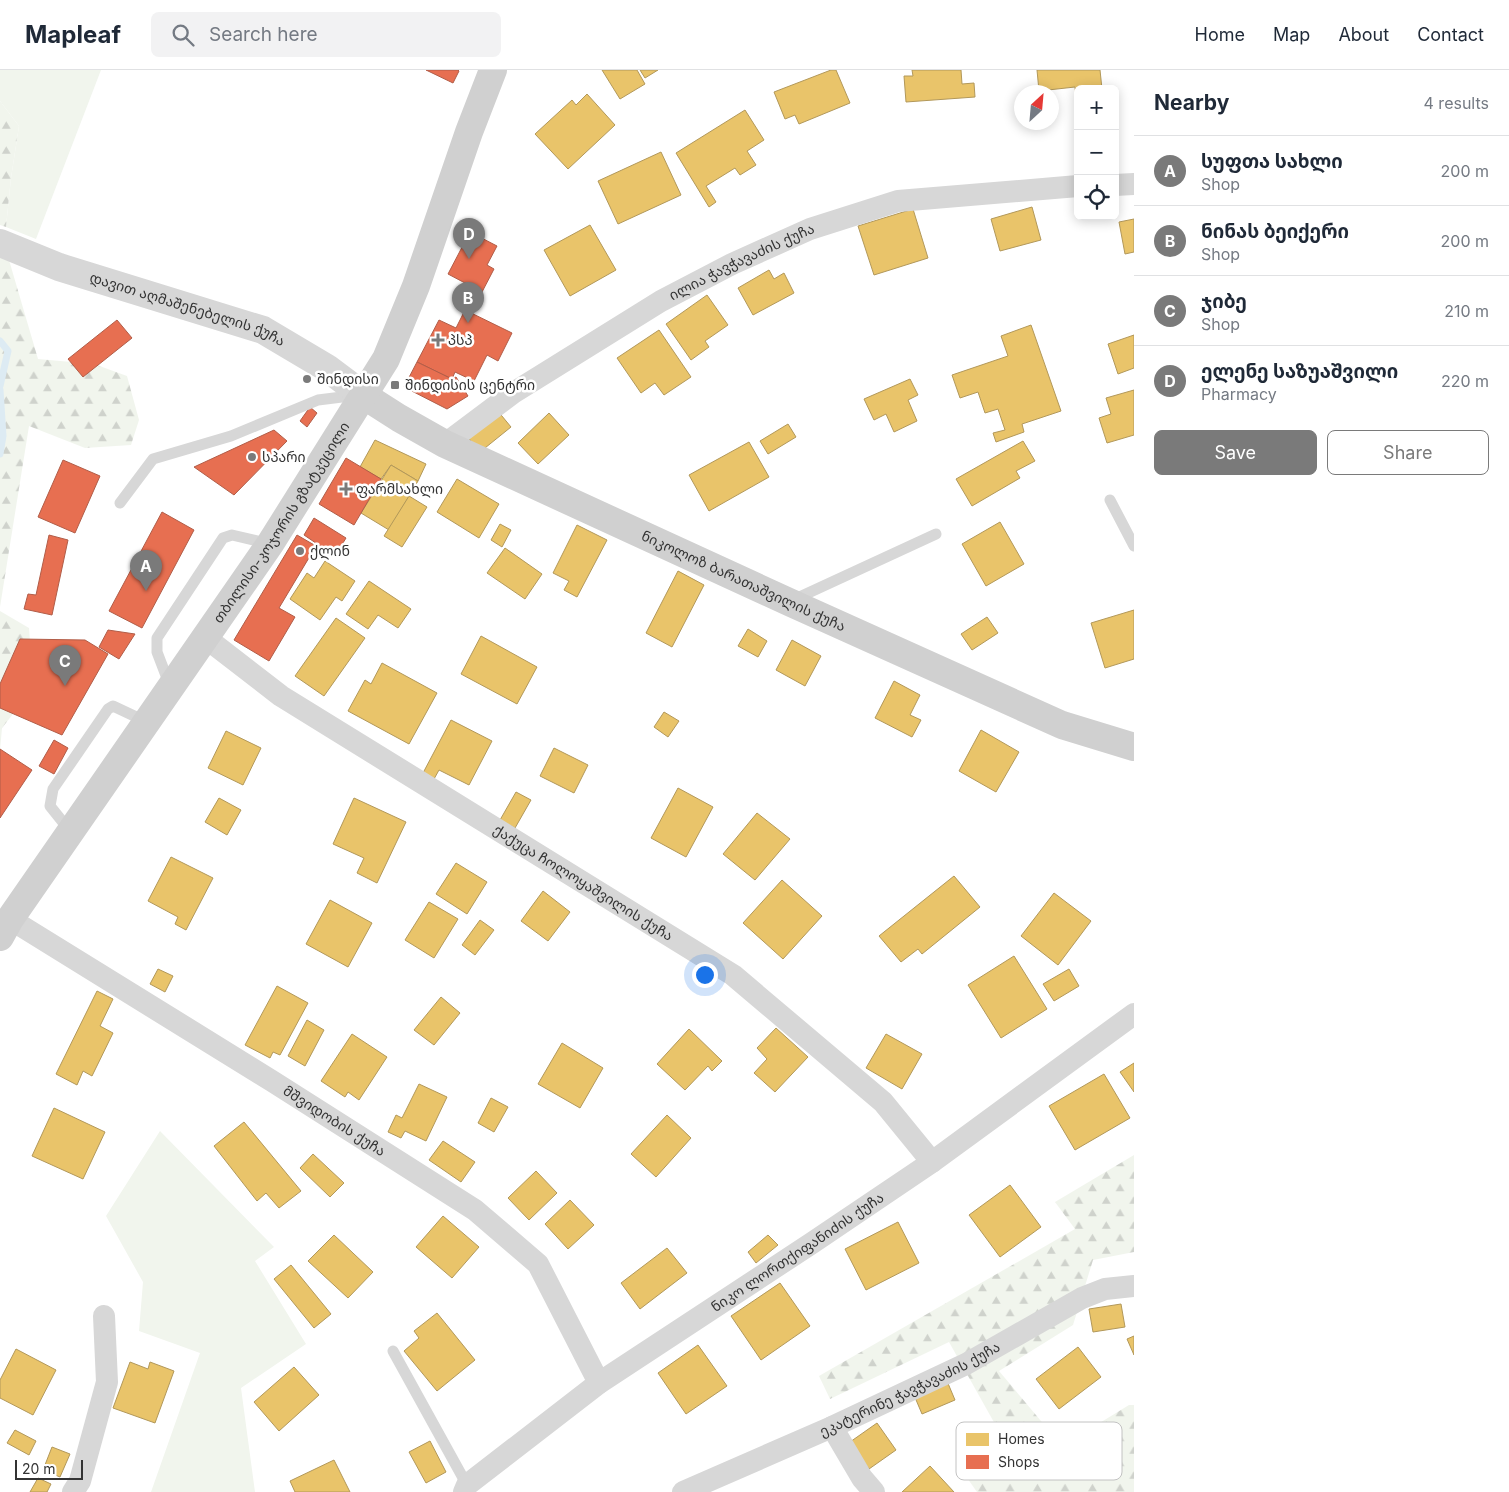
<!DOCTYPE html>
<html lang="en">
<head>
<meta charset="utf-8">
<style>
  body { margin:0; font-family:Inter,"Noto Sans Georgian",sans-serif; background:#f2f2f3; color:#1f2937 }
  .controls { position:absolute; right:15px; top:15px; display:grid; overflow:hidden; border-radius:8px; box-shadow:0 2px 12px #0003 }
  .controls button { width:45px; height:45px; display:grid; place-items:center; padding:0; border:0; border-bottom:1px solid #e0e1e3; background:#fff; color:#1f2937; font:25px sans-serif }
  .compass { position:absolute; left:1014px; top:15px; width:45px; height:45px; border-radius:50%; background:#fff; box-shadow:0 2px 12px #0003; rotate:26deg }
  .scale { position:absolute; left:15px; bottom:12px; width:68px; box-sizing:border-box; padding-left:5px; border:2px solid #333; border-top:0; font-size:14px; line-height:18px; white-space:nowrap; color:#333; -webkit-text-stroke:4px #fff; paint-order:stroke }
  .you { position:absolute; left:704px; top:904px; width:18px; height:18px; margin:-12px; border:4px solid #fff; border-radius:50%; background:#1a73e8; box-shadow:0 0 0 8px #1a73e833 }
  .badge { display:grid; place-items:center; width:32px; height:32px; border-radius:50%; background:#7a7a7a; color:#fff; font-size:16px; font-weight:700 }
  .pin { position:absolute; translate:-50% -41px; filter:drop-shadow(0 1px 2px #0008) }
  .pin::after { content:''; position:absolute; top:26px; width:18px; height:15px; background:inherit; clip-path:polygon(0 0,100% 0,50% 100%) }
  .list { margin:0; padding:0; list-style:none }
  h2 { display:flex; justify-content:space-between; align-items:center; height:65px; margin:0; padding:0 20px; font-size:21px }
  h2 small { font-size:16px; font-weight:400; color:#747a83 }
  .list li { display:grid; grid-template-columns:32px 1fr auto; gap:15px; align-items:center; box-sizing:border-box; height:70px; padding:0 20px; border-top:1px solid #e0e1e3 }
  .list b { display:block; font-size:19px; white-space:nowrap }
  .list p { margin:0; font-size:16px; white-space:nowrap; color:#747a83 }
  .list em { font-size:16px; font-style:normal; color:#747a83 }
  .actions { display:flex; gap:10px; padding:15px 20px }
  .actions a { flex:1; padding:11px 0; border:1px solid #7a7a7a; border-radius:8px; text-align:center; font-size:18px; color:#7a7a7a }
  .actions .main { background:#7a7a7a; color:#fff }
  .icon { flex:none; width:28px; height:28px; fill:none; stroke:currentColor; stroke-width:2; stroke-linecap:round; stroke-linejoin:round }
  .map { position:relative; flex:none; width:1134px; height:1422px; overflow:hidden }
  header { display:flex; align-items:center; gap:30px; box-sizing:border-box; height:70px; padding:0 25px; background:#fff; border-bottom:1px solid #e0e1e3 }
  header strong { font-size:24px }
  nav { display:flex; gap:28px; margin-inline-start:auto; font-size:18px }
  .search { width:350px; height:45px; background:#f2f2f3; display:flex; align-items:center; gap:12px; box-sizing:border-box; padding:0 18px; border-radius:8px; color:#747a83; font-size:19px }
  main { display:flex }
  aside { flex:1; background:#fff }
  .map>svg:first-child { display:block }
</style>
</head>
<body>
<header>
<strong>Mapleaf</strong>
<div class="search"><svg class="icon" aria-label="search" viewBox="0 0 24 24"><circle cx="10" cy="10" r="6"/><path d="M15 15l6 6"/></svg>Search here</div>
<nav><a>Home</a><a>Map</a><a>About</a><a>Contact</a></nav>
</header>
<main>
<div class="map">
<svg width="1134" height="1422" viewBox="0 0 1134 1422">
  <defs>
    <pattern id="forest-firs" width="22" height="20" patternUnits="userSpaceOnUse" patternTransform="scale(1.25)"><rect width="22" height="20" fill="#f1f5ed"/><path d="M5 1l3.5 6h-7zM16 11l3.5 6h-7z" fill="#cfd2cc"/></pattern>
  </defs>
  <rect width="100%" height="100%" fill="#fff"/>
  <!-- green -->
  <g fill="#f1f5ed">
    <path d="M0 0H101L36 169 6 157 11 108 19 56 0 31Z"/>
    <path d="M160 1061 274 1177 255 1191 306 1274 241 1318 255 1422H151L200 1283 139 1261 143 1212 106 1146Z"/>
  </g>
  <!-- forest -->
  <g fill="url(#forest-firs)">
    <path d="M0 31 19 56 11 108 6 157 0 155Z"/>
    <path d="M0 186 9 190 38 289 94 294 127 306 139 350 131 375 85 378 29 356 0 537Z"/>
    <path d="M0 541 29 558 32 599 20 635 2 658 0 680Z"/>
    <path d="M1134 1085V1182L1093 1190 1073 1255 999 1301 1062 1376 1129 1335H1134V1422H977L958 1395 1000 1363 949 1272 830 1329 819 1306 1075 1159 1055 1132Z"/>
  </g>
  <!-- homes -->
  <g fill="#e9c46a" stroke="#b2985a">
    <path d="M602 0H637L645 14 620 29Z"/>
    <path d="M640 0H658L645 8Z"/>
    <path d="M831 0H836L850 33 799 54 795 45 785 49 774 22Z"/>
    <path d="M912 0H961L962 14 974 13 975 27 906 32 904 6H913Z"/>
    <path d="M1037 0H1100L1102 19H1078V30L1076 31 1075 17 1039 21Z"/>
    <path d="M587 24 615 55 568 99 535 64 572 30 576 35Z"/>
    <path d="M745 40 764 70 747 81 756 95 740 105 735 98 706 116 716 132 709 137 676 83Z"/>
    <path d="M661 82 681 125 618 154 598 111Z"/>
    <path d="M1032 137 1041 170 1000 181 991 149Z"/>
    <path d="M913 139 928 188 874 205 858 156Z"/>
    <path d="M1134 149V182L1125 184 1119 152Z"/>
    <path d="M590 155 616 200 570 226 544 180Z"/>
    <path d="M769 200 774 209 784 203 794 223 753 245 738 218Z"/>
    <path d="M707 225 728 255 705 271 709 277 691 290 666 254Z"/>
    <path d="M1031 255 1061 341 1022 354 1024 362 996 372 993 363 1005 360 998 339 985 343 978 322 960 328 952 305 1008 286 1001 266Z"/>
    <path d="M659 260 691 307 664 325 655 313 641 323 617 288Z"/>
    <path d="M1134 265V298L1118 304 1108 274Z"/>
    <path d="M910 309 918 325 908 330 917 351 894 362 886 344 874 350 864 329Z"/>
    <path d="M1134 320V365L1107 373 1099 348 1111 344 1106 328Z"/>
    <path d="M497 340 511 357 480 382 466 365Z"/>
    <path d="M549 343 569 365 538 394 518 373Z"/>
    <path d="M788 354 796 367 768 384 760 371Z"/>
    <path d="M375 370 426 394 418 411 391 395 381 409 360 397Z"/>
    <path d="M1023 371 1035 391 1016 401 1020 408 972 436 956 409Z"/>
    <path d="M749 372 769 407 709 441 689 405Z"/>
    <path d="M391 395 418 411 389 460 361 443Z"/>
    <path d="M457 409 499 434 479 468 437 442Z"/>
    <path d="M409 426 427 437 402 477 384 466Z"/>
    <path d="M1000 452 1024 494 986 516 962 474Z"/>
    <path d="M500 454 511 460 502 477 491 470Z"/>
    <path d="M577 455 607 470 577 527 564 520 569 511 553 503Z"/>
    <path d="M505 478 542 504 525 529 487 503Z"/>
    <path d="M325 491 355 511 342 531 336 527 320 550 290 529 307 503 314 508Z"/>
    <path d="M678 501 704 515 672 577 646 563Z"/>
    <path d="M369 511 411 539 398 558 378 545 368 559 346 544Z"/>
    <path d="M1134 540V589L1105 598 1091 553Z"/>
    <path d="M987 547 998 563 972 580 961 564Z"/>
    <path d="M336 548 365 568 324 626 295 606Z"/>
    <path d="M748 559 767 571 758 587 738 576Z"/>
    <path d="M481 566 537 597 517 634 461 604Z"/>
    <path d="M792 570 821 586 805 616 776 600Z"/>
    <path d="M382 593 437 623 409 674 348 641 365 610 371 614Z"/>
    <path d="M894 611 920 625 910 645 921 650 912 667 875 648Z"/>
    <path d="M664 642 679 651 668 667 654 657Z"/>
    <path d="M451 650 492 671 469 715 439 700 434 709 423 703Z"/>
    <path d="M981 660 1019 682 996 722 959 701Z"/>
    <path d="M226 661 261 678 243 715 208 698Z"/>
    <path d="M554 678 588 695 574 723 540 706Z"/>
    <path d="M678 718 713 737 686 787 651 768Z"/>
    <path d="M516 722 531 730 515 758 500 750Z"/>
    <path d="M219 728 241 740 227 765 205 752Z"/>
    <path d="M354 728 406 752 377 813 357 803 364 788 333 774Z"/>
    <path d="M757 743 790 769 755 810 723 784Z"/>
    <path d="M171 787 213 808 186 860 175 854 178 847 148 831Z"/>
    <path d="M456 793 487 812 467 844 436 824Z"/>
    <path d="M954 806 980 837 922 884 918 879 901 892 879 866Z"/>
    <path d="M782 810 822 846 783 889 743 853Z"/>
    <path d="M543 821 570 842 548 871 521 851Z"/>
    <path d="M1054 823 1091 851 1058 895 1021 866Z"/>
    <path d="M330 830 372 853 348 897 306 874Z"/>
    <path d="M429 832 458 849 434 888 405 870Z"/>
    <path d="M480 850 494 860 475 885 462 875Z"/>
    <path d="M1014 886 1047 939 1001 968 968 915Z"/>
    <path d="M158 899 173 906 165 922 150 914Z"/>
    <path d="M1069 899 1079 916 1054 931 1043 914Z"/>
    <path d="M277 916 308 933 280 985 273 982 270 988 245 975Z"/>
    <path d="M97 921 113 929 100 956 113 963 92 1006 83 1001 77 1015 56 1004Z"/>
    <path d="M441 927 460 943 434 975 414 960Z"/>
    <path d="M307 950 324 960 305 996 288 986Z"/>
    <path d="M776 958 808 987 775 1022 754 1003 767 989 757 978Z"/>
    <path d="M689 959 722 991 712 1001 708 996 685 1020 657 994Z"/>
    <path d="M352 964 387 987 359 1030 348 1022 345 1027 321 1011Z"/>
    <path d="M886 964 922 984 902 1019 866 998Z"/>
    <path d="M562 973 603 998 580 1038 538 1014Z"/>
    <path d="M1134 993V1022L1120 1002Z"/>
    <path d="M1104 1004 1130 1048 1075 1080 1049 1036Z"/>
    <path d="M419 1014 447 1027 426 1071 405 1061 401 1068 388 1062 396 1045 402 1048Z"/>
    <path d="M491 1028 508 1037 494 1062 478 1053Z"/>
    <path d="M54 1038 105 1062 83 1109 32 1086Z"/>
    <path d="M667 1045 691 1068 656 1107 631 1084Z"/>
    <path d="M244 1052 301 1121 279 1138 266 1123 257 1131 214 1076Z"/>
    <path d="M443 1071 475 1092 461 1112 429 1090Z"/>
    <path d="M313 1084 344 1113 330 1127 300 1098Z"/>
    <path d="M536 1101 557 1123 529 1150 508 1128Z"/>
    <path d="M1010 1115 1041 1157 1000 1187 969 1145Z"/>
    <path d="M570 1130 594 1155 568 1179 545 1154Z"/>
    <path d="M443 1146 479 1177 452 1208 416 1177Z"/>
    <path d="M898 1152 919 1193 866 1220 845 1179Z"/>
    <path d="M334 1165 373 1202 348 1228 308 1191Z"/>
    <path d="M768 1165 778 1175 756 1193 748 1182Z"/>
    <path d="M667 1178 687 1203 640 1239 621 1213Z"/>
    <path d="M291 1195 331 1244 314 1258 274 1209Z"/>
    <path d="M780 1213 810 1256 761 1290 731 1246Z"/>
    <path d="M1121 1234 1125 1257 1093 1262 1089 1239Z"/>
    <path d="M437 1243 475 1290 437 1321 404 1281 419 1268 414 1261Z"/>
    <path d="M1134 1266V1285L1127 1269Z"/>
    <path d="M698 1275 727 1316 686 1344 658 1303Z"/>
    <path d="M1078 1277 1101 1307 1059 1339 1036 1309Z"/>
    <path d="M16 1279 56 1300 33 1345 0 1328V1310Z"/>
    <path d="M130 1292 148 1299 150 1292 174 1301 155 1353 113 1338Z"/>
    <path d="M294 1297 319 1325 279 1361 254 1332Z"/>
    <path d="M947 1311 955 1330 922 1344 914 1325Z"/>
    <path d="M877 1353 896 1380 869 1399 850 1372Z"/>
    <path d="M15 1360 36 1371 29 1385 7 1373Z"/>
    <path d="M430 1371 446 1402 426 1413 409 1382Z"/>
    <path d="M52 1377 70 1384 60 1407 43 1400Z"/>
    <path d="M334 1390 350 1422H295L290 1411Z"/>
    <path d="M930 1396 954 1422H902Z"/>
    <path d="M38 1408 51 1414 47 1422H30Z"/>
  </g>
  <!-- shops -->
  <g fill="#e76f51" stroke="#b15d48">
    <path d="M426 0H458L459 1 453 13Z"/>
    <path d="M470 162 497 176 487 195 494 199 482 222 448 204Z"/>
    <path d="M465 240 512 263 498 291 487 285 474 311 455 302 452 309 417 292 439 250 456 258Z"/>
    <path d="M117 250 132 268 83 307 68 289Z"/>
    <path d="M417 292 452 309 456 307 468 326 447 339 404 317Z"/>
    <path d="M310 337 317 343 307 357 300 351Z"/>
    <path d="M274 360 287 371 234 425 194 397Z"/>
    <path d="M346 388 381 409 354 455 319 434Z"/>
    <path d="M63 390 100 406 75 463 38 447Z"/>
    <path d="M162 442 194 460 142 558 109 541Z"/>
    <path d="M314 448 346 468 335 486 304 465Z"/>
    <path d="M49 465 68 470 52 545 24 539 28 524 36 525Z"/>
    <path d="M297 465 316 476 279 538 295 547 269 591 234 570Z"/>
    <path d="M108 560 135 564 119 589 99 577Z"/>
    <path d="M20 569 85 570 108 584 62 665 0 638V614Z"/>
    <path d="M54 670 68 678 54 704 39 696Z"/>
    <path d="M0 679 32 700 0 748Z"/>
  </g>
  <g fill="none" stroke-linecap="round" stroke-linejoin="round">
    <!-- stream -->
    <g stroke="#ddebf3" stroke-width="7">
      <path d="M0 271 8 281 0 316"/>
      <path d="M0 320 3 366 0 384"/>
    </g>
    <!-- service -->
    <g stroke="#d7d7d7" stroke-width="11">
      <path d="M1110 430 1134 476"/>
      <path d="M120 433 153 389 231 366 318 330 358 325"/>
      <path d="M793 530 936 464"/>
      <path d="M170 616 157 582V568L223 468 232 465 270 474"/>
      <path d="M70 761 50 736 53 719 108 639 113 636 147 652"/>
      <path d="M393 1281 467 1415"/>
    </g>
    <!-- minor -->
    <g stroke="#d7d7d7" stroke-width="22">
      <path d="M1115 115 1134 114"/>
      <path id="s1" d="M445 374 513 323 661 231 732 194 810 159 898 131 1078 116"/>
      <path id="s2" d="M206 568 281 626 733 905 883 1032 932 1092"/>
      <path id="s3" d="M10 849 272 1011 475 1140 538 1194 599 1313"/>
      <path d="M832 1357 862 1408 874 1422"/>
      <path d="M73 1422 80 1411 107 1312 104 1246"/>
      <path id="s4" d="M464 1422 467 1415 599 1313 812 1173 932 1092 1134 944"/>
      <path id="s5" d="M683 1422 832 1357 966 1294 1082 1228 1105 1219 1134 1216"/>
    </g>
    <!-- tertiary -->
    <path stroke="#d7d7d7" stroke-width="28" id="s6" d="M0 173 59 197 263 260 327 298 363 325"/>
    <!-- secondary -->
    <g stroke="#d0d0d0" stroke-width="28">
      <path id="s7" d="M363 325 399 348 445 374 789 532 1062 655 1134 677"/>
      <path id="s8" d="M0 867 10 849 270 474 386 289 416 216 469 62 493 0"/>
    </g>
  </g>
  <!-- markers -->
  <g fill="#7a7a7a" stroke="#fff" stroke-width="2">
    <path d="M435.5 262.5h5v5h5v5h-5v5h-5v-5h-5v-5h5z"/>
    <circle cx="307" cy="309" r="5"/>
    <rect x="390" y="310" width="10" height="10" rx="2.5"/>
    <circle cx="252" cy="387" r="5"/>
    <path d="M343.5 411.5h5v5h5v5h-5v5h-5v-5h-5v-5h5z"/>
    <circle cx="300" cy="481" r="5"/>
  </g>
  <g text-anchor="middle" stroke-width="5" stroke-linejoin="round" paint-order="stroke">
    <!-- street labels -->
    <g font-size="14" fill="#333" stroke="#fff">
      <text dy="5" stroke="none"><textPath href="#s1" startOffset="349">ილია ჭავჭავაძის ქუჩა</textPath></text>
      <text dy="5" stroke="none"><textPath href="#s6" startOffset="199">დავით აღმაშენებელის ქუჩა</textPath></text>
      <text dy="5" stroke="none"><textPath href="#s8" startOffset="501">თბილისი-კოჯორის გზატკეცილი</textPath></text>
      <text dy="5" stroke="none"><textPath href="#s7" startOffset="424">ნიკოლოზ ბარათაშვილის ქუჩა</textPath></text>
      <text dy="5" stroke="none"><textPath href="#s2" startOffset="450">ქაქუცა ჩოლოყაშვილის ქუჩა</textPath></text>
      <text dy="5" stroke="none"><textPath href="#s3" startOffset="382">მშვიდობის ქუჩა</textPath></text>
      <text dy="5" stroke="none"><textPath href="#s4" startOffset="412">ნიკო ლორთქიფანიძის ქუჩა</textPath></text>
      <text dy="5" stroke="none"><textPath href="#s5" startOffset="249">ეკატერინე ჭავჭავაძის ქუჩა</textPath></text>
    </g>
    <!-- poi labels -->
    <g font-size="14" fill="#333" stroke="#fff" text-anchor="start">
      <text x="448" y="275">პსპ</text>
      <text x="317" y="314">შინდისი</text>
      <text x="405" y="320">შინდისის ცენტრი</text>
      <text x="262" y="392">სპარი</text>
      <text x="356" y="424">ფარმსახლი</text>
      <text x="310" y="486">ქლინ</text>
    </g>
  </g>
  <!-- legend -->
  <rect x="956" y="1352" width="166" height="58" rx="8" fill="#fff" stroke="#c2c2c2" stroke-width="1"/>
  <rect x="966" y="1363" width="23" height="13" fill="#e9c46a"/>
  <rect x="966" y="1385" width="23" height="14" fill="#e76f51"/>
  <g font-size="14" fill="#333">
    <text x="998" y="1374">Homes</text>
    <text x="998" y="1397">Shops</text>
  </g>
</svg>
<div class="controls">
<button>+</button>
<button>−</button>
<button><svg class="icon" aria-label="locate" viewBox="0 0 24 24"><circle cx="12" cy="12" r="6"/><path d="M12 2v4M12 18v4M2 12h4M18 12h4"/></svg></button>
</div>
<svg class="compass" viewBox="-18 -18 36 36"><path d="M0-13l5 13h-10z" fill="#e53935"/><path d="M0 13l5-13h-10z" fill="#747a83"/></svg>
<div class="scale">20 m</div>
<div class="you"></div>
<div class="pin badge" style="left:146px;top:521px">A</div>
<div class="pin badge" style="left:468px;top:253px">B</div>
<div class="pin badge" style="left:65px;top:616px">C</div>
<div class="pin badge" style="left:469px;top:189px">D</div>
</div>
<aside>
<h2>Nearby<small>4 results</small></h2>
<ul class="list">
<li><span class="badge">A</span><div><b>სუფთა სახლი</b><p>Shop</p></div><em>200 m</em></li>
<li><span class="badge">B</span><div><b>ნინას ბეიქერი</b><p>Shop</p></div><em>200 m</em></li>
<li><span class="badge">C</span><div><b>ჯიბე</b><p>Shop</p></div><em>210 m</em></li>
<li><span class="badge">D</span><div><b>ელენე საზუაშვილი</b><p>Pharmacy</p></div><em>220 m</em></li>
</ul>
<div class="actions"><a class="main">Save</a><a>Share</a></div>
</aside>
</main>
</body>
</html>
